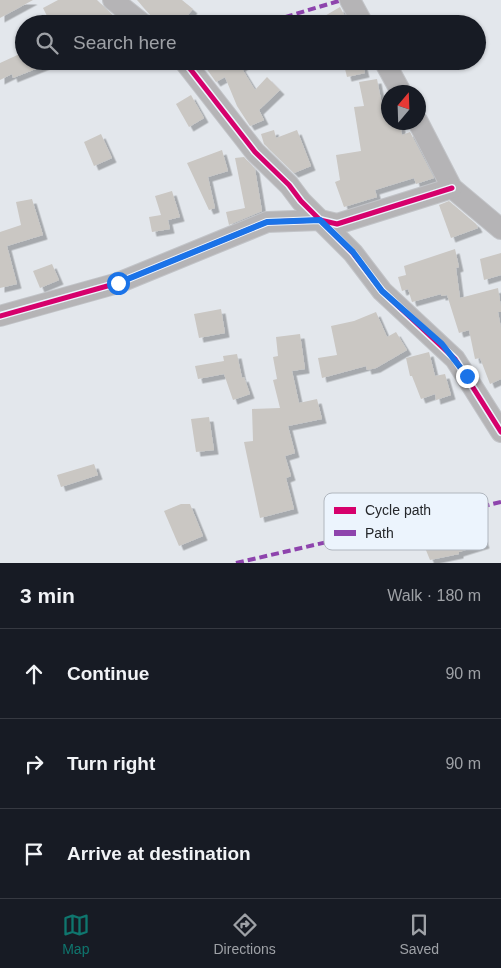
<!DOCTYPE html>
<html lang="en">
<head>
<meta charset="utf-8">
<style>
  body { margin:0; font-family:Helvetica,sans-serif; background:#242831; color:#f1f3f6 }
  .compass { position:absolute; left:381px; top:85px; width:45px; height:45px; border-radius:50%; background:#171b24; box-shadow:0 1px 4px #0004; rotate:19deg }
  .stop { position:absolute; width:15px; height:15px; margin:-11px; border:4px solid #1a73e8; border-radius:50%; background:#fff }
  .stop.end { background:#1a73e8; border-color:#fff; box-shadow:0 1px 5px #0008 }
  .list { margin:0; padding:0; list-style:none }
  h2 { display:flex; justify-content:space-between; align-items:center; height:65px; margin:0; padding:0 20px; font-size:21px }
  h2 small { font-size:16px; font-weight:400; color:#9ea1a6 }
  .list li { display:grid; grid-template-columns:32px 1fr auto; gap:15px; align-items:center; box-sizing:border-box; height:90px; padding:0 20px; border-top:1px solid #363941 }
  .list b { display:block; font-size:19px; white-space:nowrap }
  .list em { font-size:16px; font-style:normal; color:#9ea1a6 }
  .icon { flex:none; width:28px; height:28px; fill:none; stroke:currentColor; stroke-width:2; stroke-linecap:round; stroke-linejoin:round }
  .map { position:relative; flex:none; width:501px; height:563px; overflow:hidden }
  .search { position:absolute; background:#171b24; box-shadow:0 1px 4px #0004; left:15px; right:15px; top:15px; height:55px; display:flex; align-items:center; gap:12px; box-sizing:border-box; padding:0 18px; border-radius:28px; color:#9ea1a6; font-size:19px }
  .sheet { height:335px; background:#171b24 }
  nav { display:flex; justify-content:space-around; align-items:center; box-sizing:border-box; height:70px; border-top:1px solid #363941; background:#171b24; font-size:14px; color:#9ea1a6 }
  nav a { display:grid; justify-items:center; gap:2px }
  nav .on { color:#0f766e }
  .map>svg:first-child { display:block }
</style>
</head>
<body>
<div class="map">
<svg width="501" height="563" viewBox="0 0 501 563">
  <defs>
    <filter id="shadow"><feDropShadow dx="4.5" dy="4.5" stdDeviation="0" flood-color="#0004"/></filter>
  </defs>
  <rect width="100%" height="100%" fill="#e3e7ec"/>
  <!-- building -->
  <g fill="#cac7c3" filter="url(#shadow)">
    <path d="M0 0H33L0 18Z"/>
    <path d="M58 0H97L122 24H51L43 8Z"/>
    <path d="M137 0H182L193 9 180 24H158Z"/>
    <path d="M340 7 349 24H311Z"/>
    <path d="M24 52V61L53 62 13 78 12 74 0 80V63Z"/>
    <path d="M201 61H250L241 67 255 90 267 77 280 90 259 110 264 120 250 126 237 106 225 77 216 82Z"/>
    <path d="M343 61H362L365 73 347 77Z"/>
    <path d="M377 79 383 110 388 109V122H400L402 135 410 132 434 178 416 184 414 178 375 190 377 197 344 207 335 182 340 180 336 155 361 151 354 107 364 106 359 82Z"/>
    <path d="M191 95 204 118 189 127 176 104Z"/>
    <path d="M274 130 276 138 297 130 311 166 294 173 264 144 261 134Z"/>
    <path d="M101 134 112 158 94 166 84 142Z"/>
    <path d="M222 150 228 171 208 177 215 208 209 210 187 163Z"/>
    <path d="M244 157 255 169 262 211 229 225 226 212 245 208 235 158Z"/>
    <path d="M172 191 180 217 168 220 170 229 152 232 149 217 161 215 155 196Z"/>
    <path d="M32 199 43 235 7 246 17 284 0 288V232L21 225 16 202Z"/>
    <path d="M449 201 476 224 478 228 451 238 439 205Z"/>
    <path d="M455 249 459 267 456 268 460 298 498 288 501 307V312H498L501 328V379L490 384 480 358 475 359 469 330 459 333 447 295 441 296V294L412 302 408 289 402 291 398 277 406 275 404 266Z"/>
    <path d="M501 253V275L484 280 480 259Z"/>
    <path d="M52 264 59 280 40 288 33 271Z"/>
    <path d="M221 309 225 333 199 338 194 314Z"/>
    <path d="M376 312 387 337 396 332 407 350 376 368 367 370 366 366 322 378 318 358 337 355 331 326 354 321Z"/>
    <path d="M300 334 305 369 292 371 299 403 317 399 322 419 288 426 295 453 285 456 291 476 286 478 294 509 260 518 244 442 253 441 252 409 280 408 273 380 277 379 273 357 278 356 276 337Z"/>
    <path d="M429 352 435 376 445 374 451 395 436 400 435 394 421 399 412 376H410L406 358Z"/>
    <path d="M237 354 242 378 244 377 250 394 233 400 224 374 198 379 195 366 224 361 223 356Z"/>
    <path d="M209 417 214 450 196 452 191 419Z"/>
    <path d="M94 464 98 475 61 487 57 475Z"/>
    <path d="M181 504H190L203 536 179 546 164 511Z"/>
    <path d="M477 515 485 544 459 552V554L430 560 417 528 435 521 436 524Z"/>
  </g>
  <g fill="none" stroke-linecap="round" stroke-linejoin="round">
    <!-- minor casing -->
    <g stroke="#c2c4c8" stroke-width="22">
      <g id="minor">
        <path d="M113 0 143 24"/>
        <path d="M350 0 363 24"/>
        <path d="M184 61 255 152 289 185 301 201 353 253 382 291 455 359 501 432"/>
        <path d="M384 61 401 92"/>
        <path d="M418 122 452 188 501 229"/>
        <path d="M0 316 118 283 267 222 320 220 337 224 452 188"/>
      </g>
    </g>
    <!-- minor -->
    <use href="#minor" stroke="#b5b4b6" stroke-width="20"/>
    <!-- quiet -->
    <g stroke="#8e44ad" stroke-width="4" stroke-dasharray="8 4" stroke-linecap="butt">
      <path d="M262 24 342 0"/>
      <path d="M236 563 501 502"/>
    </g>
    <!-- cycleway casing -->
    <g stroke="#ecf4fd" stroke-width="8">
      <g id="cycleway">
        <path d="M184 61 255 152 289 185 301 201 353 253 382 291 455 359 501 432"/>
        <path d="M0 316 118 283 267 222 320 220 337 224 452 188"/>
      </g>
    </g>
    <!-- cycleway -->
    <use href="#cycleway" stroke="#d6006c" stroke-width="5"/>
  </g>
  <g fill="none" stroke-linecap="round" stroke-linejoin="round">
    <!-- route -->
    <path stroke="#1a73e8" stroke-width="6" d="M118 283 267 222 320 220 353 252 382 291 442 344 467 376"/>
  </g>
  <!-- legend -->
  <rect x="324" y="493" width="164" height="57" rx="8" fill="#ecf4fd" stroke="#b0b6be" stroke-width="1"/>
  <rect x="334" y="507" width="22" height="7" fill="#d6006c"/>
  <rect x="334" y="530" width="22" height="6" fill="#8e44ad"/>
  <g font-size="14" fill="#25272b">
    <text x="365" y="515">Cycle path</text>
    <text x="365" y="538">Path</text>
  </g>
</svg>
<svg class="compass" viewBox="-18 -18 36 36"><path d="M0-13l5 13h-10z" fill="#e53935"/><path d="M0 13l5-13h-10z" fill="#9ea1a6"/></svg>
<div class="stop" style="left:118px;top:283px"></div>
<div class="stop end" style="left:467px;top:376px"></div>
<div class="search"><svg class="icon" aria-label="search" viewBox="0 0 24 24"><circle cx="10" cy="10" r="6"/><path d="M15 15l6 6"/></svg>Search here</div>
</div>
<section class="sheet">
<h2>3 min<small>Walk · 180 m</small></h2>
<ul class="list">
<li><svg class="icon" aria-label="ahead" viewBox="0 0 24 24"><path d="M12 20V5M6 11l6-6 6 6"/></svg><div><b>Continue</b></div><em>90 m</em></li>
<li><svg class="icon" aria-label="right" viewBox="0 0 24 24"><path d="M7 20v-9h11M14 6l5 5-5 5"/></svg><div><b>Turn right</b></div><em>90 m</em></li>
<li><svg class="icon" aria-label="arrive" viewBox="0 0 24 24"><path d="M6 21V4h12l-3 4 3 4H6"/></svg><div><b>Arrive at destination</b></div></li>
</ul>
</section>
<nav>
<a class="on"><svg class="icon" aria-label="map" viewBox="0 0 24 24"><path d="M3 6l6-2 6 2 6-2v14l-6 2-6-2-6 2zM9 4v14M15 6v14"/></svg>Map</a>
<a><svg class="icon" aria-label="directions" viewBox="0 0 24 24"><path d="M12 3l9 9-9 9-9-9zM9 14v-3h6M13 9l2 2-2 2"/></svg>Directions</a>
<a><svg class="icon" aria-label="saved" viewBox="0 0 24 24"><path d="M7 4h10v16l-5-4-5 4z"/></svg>Saved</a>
</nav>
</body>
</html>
